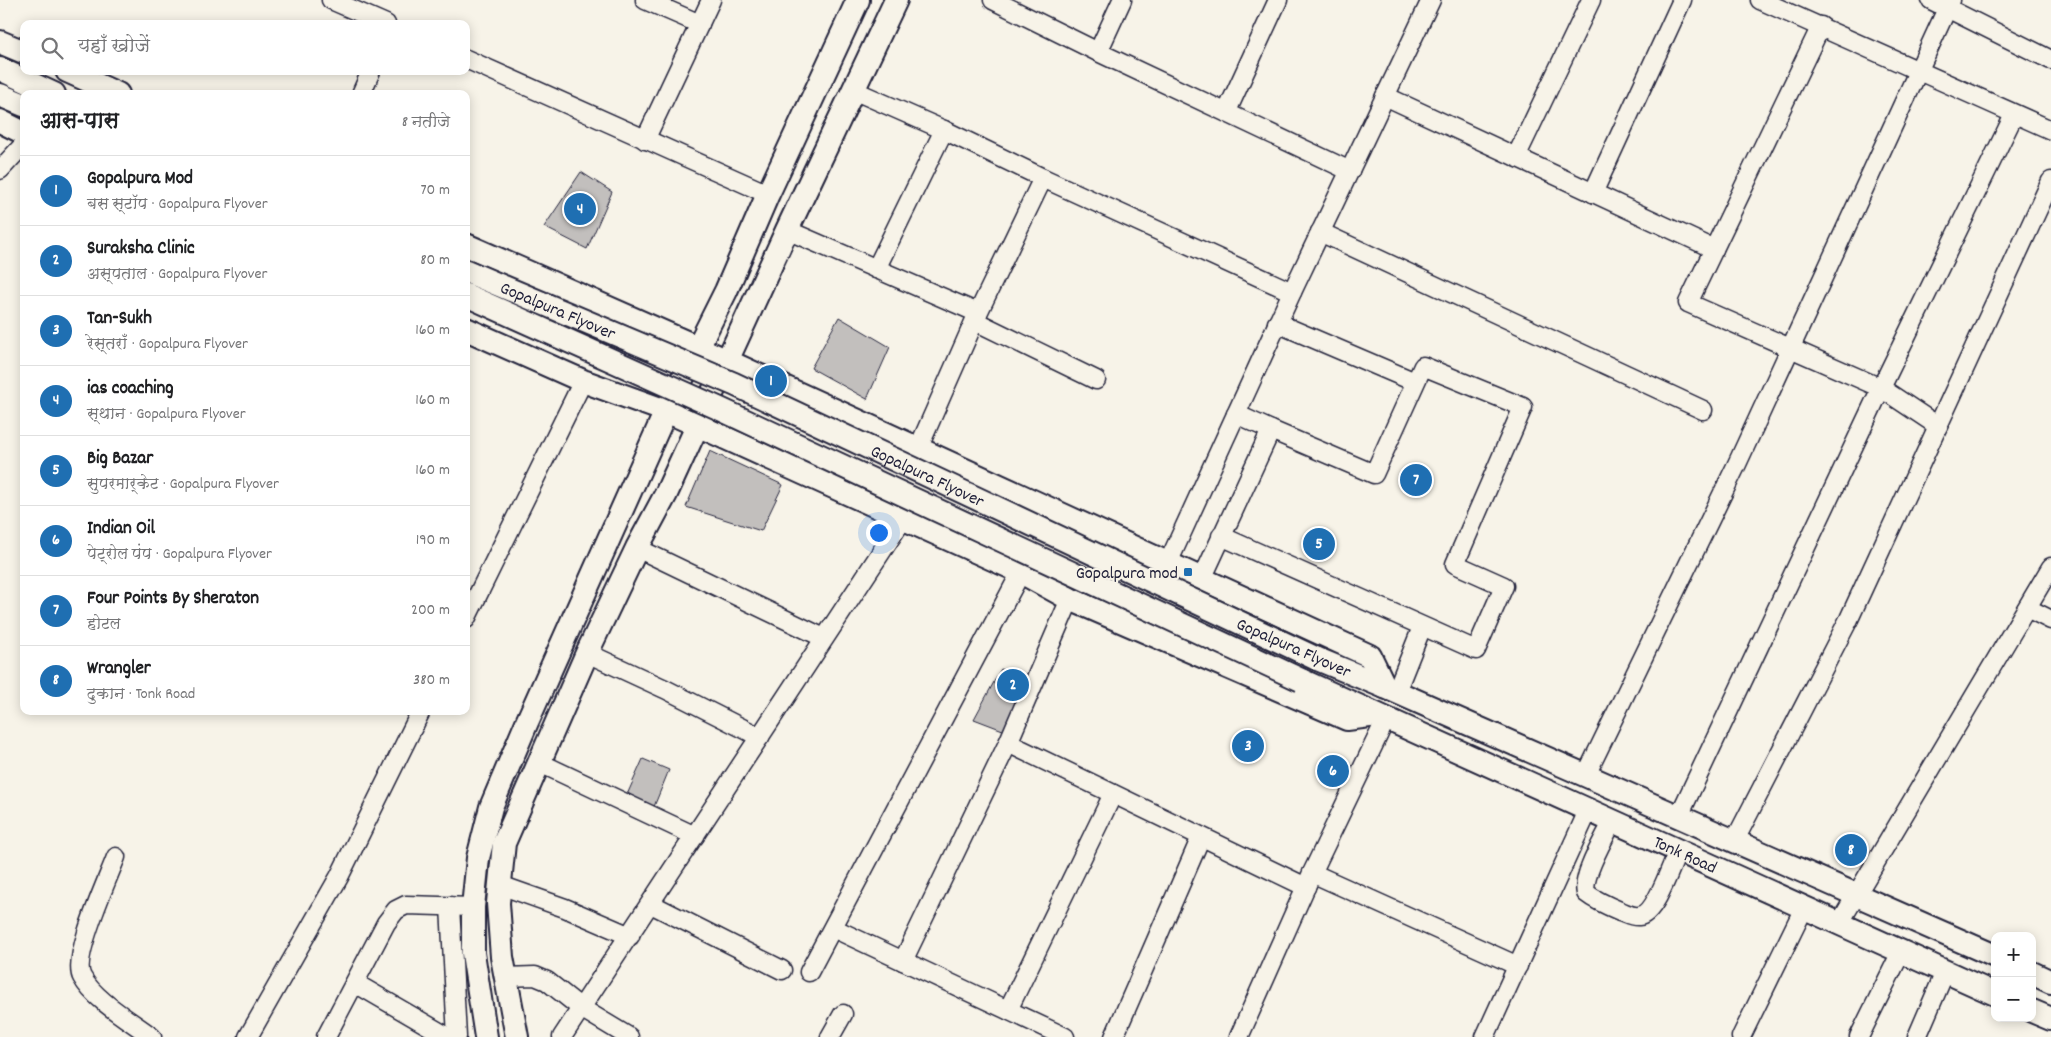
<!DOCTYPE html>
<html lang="hi">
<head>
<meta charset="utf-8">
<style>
  body { margin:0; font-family:Dekko,"Playpen Sans Deva",sans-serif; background:#f2f2f2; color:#202124 }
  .controls { position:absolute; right:15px; bottom:15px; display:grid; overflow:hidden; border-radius:10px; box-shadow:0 2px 12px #0003 }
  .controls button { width:45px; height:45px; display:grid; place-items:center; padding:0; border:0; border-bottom:1px solid #e0e0e0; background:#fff; color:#202124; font:25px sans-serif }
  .you { position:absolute; left:878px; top:532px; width:18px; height:18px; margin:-12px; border:4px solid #fff; border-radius:50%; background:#1a73e8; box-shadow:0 0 0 8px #1a73e833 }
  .badge { display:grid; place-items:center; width:32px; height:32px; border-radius:50%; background:#1f6fb2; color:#fff; font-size:16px; font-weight:700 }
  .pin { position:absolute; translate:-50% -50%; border:2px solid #fff; box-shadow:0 1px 5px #0006 }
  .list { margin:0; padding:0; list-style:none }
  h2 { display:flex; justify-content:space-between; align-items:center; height:65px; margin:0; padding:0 20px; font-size:21px }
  h2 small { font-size:16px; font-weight:400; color:#757577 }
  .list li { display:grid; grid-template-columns:32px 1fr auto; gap:15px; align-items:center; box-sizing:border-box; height:70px; padding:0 20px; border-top:1px solid #e0e0e0 }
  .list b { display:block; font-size:19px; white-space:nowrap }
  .list p { margin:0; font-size:16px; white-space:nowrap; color:#757577 }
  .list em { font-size:16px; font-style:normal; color:#757577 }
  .icon { flex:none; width:28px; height:28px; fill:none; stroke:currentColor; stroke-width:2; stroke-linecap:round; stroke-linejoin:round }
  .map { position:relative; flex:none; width:2051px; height:1037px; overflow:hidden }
  .search { position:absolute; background:#fff; box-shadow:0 2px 12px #0003; left:20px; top:20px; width:450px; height:55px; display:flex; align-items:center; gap:12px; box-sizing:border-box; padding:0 18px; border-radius:10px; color:#757577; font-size:19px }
  .panel { position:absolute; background:#fff; box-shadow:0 2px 12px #0003; left:20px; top:90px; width:450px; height:625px; border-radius:10px }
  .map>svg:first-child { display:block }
</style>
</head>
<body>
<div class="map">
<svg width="2051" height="1037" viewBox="0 0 2051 1037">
  <rect width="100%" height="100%" fill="#f7f3e8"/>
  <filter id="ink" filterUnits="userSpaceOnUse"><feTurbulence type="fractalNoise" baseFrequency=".02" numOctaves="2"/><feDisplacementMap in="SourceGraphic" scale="10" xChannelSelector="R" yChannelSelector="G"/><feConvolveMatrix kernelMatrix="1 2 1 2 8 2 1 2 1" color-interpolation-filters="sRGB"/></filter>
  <g filter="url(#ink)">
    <!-- building -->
    <g fill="#c2bfbd" stroke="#22223b">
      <path d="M581 172 612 192 587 249 544 227Z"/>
      <path d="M839 317 890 347 867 399 811 368Z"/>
      <path d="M710 451 783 485 761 531 686 507Z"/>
      <path d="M1001 669 1029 679 1008 732 974 719Z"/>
      <path d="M643 759 669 770 653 809 626 797Z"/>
    </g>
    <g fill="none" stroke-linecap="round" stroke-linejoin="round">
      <!-- minor casing -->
      <g stroke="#22223b" stroke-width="21">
        <g id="minor">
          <path d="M331 0 386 24"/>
          <path d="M645 0 700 24"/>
          <path d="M993 0 1098 52 1350 171"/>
          <path d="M1760 0 2051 130"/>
          <path d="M1931 0 2051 60"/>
          <path d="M1821 26 1688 303 1881 388 1938 426"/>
          <path d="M1098 52 1122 0"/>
          <path d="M466 59 768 194"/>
          <path d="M853 90 944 130 1043 178 1292 292"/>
          <path d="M361 94 371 71"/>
          <path d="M1385 96 1714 249"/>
          <path d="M1227 111 1278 0"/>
          <path d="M645 140 711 0"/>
          <path d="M1516 157 1591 0"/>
          <path d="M0 170 24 144"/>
          <path d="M1593 193 1682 0"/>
          <path d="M787 230 978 313"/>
          <path d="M1320 232 1703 410"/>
          <path d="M876 269 944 130"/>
          <path d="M975 321 1096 380"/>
          <path d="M1277 323 1415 382"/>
          <path d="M1236 414 1271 430"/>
          <path d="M918 449 978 313 1043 178"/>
          <path d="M637 548 824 638"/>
          <path d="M1168 563 1292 292 1431 0"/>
          <path d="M1202 579 1271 430 1374 474 1423 366 1523 407 1455 564 1504 586 1476 650 1221 536"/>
          <path d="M2027 608 2051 620"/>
          <path d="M466 619 583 381"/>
          <path d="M587 653 665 689 760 737"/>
          <path d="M1396 692 1422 627"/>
          <path d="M1008 743 1306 887"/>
          <path d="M538 762 695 836"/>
          <path d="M1586 775 1737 464 1951 0"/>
          <path d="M1679 816 1881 388 2014 115"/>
          <path d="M1612 822C1605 838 1581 876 1586 893 1596 901 1608 906 1620 911 1626 913 1632 917 1639 916 1655 915 1671 866 1678 851"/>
          <path d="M1735 840 1849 619 2051 181"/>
          <path d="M116 857C108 879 71 958 82 977 94 1000 131 1021 152 1037"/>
          <path d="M1312 873 1518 966"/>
          <path d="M500 885 565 908 630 936"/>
          <path d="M651 904 782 970"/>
          <path d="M450 906 457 1037"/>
          <path d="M1839 924 2051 567"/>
          <path d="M833 928 1065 1037"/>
          <path d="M903 961 1008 743 1070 599"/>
          <path d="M809 972 1021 572"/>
          <path d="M505 977 535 976 547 981 581 1008 629 1037"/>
          <path d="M355 983 448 1037"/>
          <path d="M1008 1010 1113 794"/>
          <path d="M248 1037 339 877 421 711"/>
          <path d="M326 1037 386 923 396 910 406 905 473 907"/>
          <path d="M562 1037 903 519"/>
          <path d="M830 1037 843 1014"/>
          <path d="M1114 1037 1201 837"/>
          <path d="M1239 1037 1312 873 1386 719"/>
          <path d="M1485 1037 1588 811"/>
          <path d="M1741 1037 1804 908"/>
          <path d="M1859 1037 1901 952"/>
          <path d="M1917 1037 1945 972"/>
        </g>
      </g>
      <!-- major casing -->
      <g stroke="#22223b" stroke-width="26">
        <g id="major">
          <path d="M0 42 24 52"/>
          <path d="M0 69 54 94"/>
          <path d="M67 71 118 94"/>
          <path d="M0 95 24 105"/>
          <path d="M0 121 24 133"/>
          <path d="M466 245 697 347 1370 656 1385 687"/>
          <path d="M466 329 583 381 666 411 1021 572 1070 599 1347 719 1377 715"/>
          <path d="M1315 658 1385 687 1995 956"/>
          <path id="s1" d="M1301 680 1995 994"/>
          <path d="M2032 973 2051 982"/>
          <path d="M2032 1011 2051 1019"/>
          <path d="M486 1037 473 953V907L478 858 491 807 527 722 666 411 726 291 768 194 858 0"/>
          <path d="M517 1037 502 957 498 903 504 843 587 653 637 548 666 494 787 230 896 0"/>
        </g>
      </g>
      <!-- minor -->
      <use href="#minor" stroke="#f7f3e8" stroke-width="18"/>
      <!-- major -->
      <use href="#major" stroke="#f7f3e8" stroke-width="22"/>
      <!-- major-bridge casing -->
      <g stroke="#22223b" stroke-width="26" stroke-linecap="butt">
        <g id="major-bridge">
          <path id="s2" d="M466 271 734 384 1315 658"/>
          <path d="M466 295 718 408 1301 680"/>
        </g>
      </g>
      <!-- major-bridge -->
      <use href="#major-bridge" stroke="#f7f3e8" stroke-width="22"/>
    </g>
  </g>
  <!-- markers -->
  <rect fill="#1f6fb2" stroke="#f7f3e8" stroke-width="2" x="1183" y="567" width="10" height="10" rx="2.5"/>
  <g text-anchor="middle" stroke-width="4.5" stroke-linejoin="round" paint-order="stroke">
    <!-- street labels -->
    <g font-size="18" fill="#22223b" stroke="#f7f3e8">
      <text dy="6" stroke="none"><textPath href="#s2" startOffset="100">Gopalpura Flyover</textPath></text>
      <text dy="6" stroke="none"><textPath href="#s2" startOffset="505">Gopalpura Flyover</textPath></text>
      <text transform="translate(1294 647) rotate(24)" y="6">Gopalpura Flyover</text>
      <text dy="6" stroke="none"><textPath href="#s1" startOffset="422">Tonk Road</textPath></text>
    </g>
    <!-- poi labels -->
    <g font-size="18" fill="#22223b" stroke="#f7f3e8" text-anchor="end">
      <text x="1178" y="578">Gopalpura mod</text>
    </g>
  </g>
</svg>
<div class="controls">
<button>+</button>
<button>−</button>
</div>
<div class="you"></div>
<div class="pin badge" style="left:771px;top:381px">1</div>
<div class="pin badge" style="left:1013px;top:685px">2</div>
<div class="pin badge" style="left:1248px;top:746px">3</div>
<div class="pin badge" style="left:580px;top:209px">4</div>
<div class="pin badge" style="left:1319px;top:544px">5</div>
<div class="pin badge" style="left:1333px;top:771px">6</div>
<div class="pin badge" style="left:1416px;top:480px">7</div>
<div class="pin badge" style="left:1851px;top:850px">8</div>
<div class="search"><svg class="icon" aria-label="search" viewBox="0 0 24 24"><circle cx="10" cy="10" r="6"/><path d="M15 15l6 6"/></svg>यहाँ खोजें</div>
<section class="panel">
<h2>आस-पास<small>8 नतीजे</small></h2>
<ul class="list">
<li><span class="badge">1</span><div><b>Gopalpura Mod</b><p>बस स्टॉप · Gopalpura Flyover</p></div><em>70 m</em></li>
<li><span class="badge">2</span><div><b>Suraksha Clinic</b><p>अस्पताल · Gopalpura Flyover</p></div><em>80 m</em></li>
<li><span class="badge">3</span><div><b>Tan-Sukh</b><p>रेस्तराँ · Gopalpura Flyover</p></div><em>160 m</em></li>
<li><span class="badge">4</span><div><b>ias coaching</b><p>स्थान · Gopalpura Flyover</p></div><em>160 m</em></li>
<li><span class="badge">5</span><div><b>Big Bazar</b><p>सुपरमार्केट · Gopalpura Flyover</p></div><em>160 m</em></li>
<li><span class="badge">6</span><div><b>Indian Oil</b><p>पेट्रोल पंप · Gopalpura Flyover</p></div><em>190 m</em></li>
<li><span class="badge">7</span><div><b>Four Points By Sheraton</b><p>होटल</p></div><em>200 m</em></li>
<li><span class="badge">8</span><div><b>Wrangler</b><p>दुकान · Tonk Road</p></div><em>380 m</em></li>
</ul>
</section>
</div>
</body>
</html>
